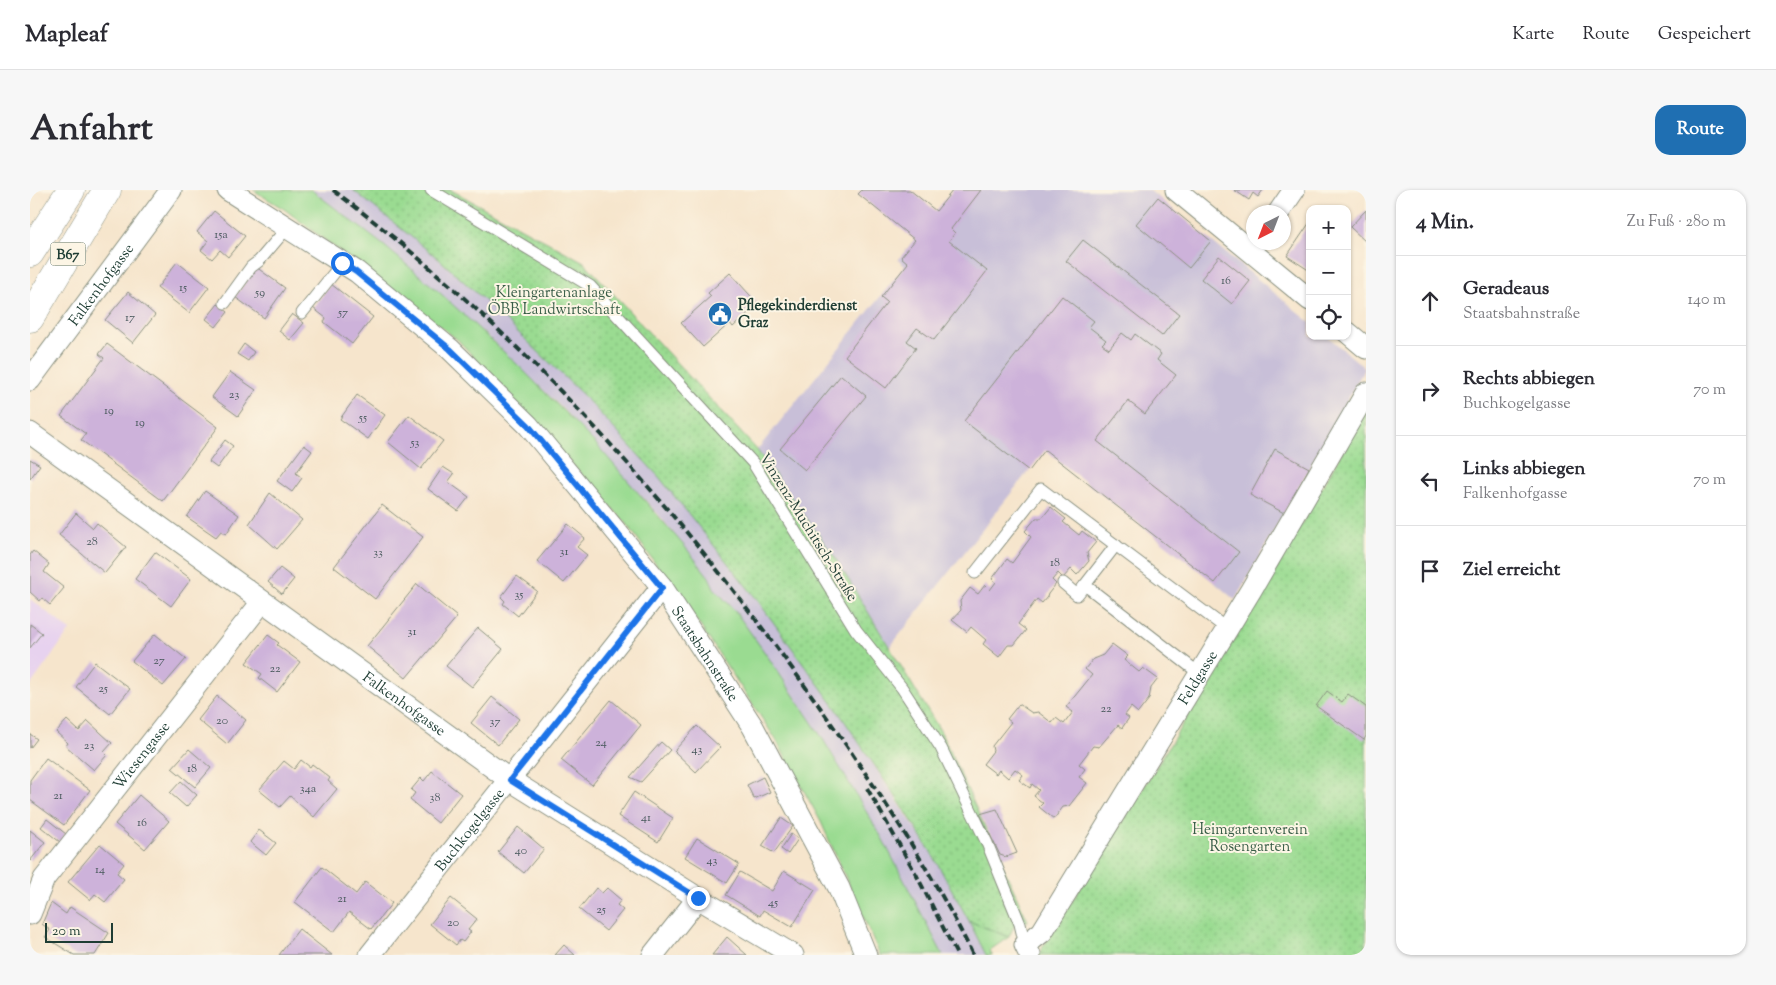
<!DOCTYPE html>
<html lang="de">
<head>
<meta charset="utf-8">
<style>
  body { margin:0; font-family:"Sorts Mill Goudy",serif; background:#f7f7f7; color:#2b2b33 }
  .controls { position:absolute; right:15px; top:15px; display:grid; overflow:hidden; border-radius:10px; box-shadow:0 1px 4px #0004 }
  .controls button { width:45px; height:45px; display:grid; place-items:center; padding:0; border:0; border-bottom:1px solid #e1e1e2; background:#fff; color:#2b2b33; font:25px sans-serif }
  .compass { position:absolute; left:1216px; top:15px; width:45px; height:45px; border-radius:50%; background:#fff; box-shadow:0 1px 4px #0004; rotate:222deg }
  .scale { position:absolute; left:15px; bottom:12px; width:68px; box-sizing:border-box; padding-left:5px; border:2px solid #1f3d34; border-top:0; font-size:14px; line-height:18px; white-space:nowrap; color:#1f3d34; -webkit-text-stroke:4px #fcf5e5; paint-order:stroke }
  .stop { position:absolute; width:15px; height:15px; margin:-11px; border:4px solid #1a73e8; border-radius:50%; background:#fff }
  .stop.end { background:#1a73e8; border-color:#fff; box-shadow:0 1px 5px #0008 }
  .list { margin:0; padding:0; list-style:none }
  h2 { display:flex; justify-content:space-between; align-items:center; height:65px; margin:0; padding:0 20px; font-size:21px }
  h2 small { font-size:16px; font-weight:400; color:#7c7c81 }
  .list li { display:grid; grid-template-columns:32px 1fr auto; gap:15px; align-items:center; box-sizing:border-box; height:90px; padding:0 20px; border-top:1px solid #e1e1e2 }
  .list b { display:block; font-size:19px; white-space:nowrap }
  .list p { margin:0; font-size:16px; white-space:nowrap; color:#7c7c81 }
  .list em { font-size:16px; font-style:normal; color:#7c7c81 }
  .icon { flex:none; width:28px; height:28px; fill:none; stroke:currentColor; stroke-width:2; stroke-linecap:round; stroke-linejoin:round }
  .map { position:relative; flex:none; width:1336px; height:765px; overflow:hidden; border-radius:15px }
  header { display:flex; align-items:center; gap:30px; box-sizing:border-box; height:70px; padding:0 25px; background:#fff; border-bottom:1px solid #e1e1e2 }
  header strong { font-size:24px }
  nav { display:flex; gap:28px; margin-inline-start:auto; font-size:18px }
  .intro { display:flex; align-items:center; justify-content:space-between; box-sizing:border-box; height:120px; padding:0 30px }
  h1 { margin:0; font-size:35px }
  .button { padding:12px 22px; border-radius:15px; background:#1f6fb2; color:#fff; font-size:18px; font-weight:700 }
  main { display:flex; gap:30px; padding:0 30px }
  aside { flex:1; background:#fff; border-radius:15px; box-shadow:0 1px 4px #0004 }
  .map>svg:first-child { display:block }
</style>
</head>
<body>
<header>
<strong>Mapleaf</strong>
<nav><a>Karte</a><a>Route</a><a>Gespeichert</a></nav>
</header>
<div class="intro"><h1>Anfahrt</h1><a class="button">Route</a></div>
<main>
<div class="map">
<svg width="1336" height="765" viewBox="0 0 1336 765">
  <defs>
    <pattern id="garden-dots" width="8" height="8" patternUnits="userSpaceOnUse" patternTransform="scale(1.25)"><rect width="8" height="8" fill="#9adb91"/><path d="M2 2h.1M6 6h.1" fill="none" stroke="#84bd7e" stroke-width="1.8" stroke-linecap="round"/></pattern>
  </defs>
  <rect width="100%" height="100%" fill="#fcf5e5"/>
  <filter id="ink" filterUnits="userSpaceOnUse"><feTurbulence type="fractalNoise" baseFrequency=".02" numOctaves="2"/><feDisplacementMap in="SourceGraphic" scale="10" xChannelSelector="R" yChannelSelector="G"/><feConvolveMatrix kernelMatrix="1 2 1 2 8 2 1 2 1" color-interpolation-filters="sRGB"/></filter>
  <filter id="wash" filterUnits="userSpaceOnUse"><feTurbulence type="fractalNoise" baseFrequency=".0096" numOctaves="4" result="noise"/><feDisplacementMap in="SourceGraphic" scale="20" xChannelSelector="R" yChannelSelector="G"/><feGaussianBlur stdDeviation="1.12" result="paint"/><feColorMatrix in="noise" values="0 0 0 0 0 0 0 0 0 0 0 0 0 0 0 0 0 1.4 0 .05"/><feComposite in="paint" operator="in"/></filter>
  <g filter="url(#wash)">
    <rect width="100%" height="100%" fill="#f6e5cc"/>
    <!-- built -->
    <path fill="#e7d2ef" d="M0 409 40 440 0 496Z"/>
    <!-- industrial -->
    <g fill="#c8bfd8">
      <path d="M282 0H323L396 58 464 119 522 175 552 204 629 287 725 407 805 517 901 662 932 717 956 765H913L852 648 791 546 762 502 705 421 694 411 684 398 679 387 629 325 531 217 461 149 352 54Z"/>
      <path d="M923 0H1119L1280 132V146H1297L1335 178 1205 410 1185 393 1015 260 860 457 804 366 727 260 875 76 868 70Z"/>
    </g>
    <!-- green -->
    <g fill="#9adb91" stroke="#5c8c62">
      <path d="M223 0H282L284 2 352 54 408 101 489 176 566 254 656 358 679 387 684 398 705 421 738 467 791 546 852 648 913 765H850L791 632 745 548 669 434 597 334 428 150 254 19Z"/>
      <path d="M939 731 979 747 960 760 962 765H956Z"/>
    </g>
    <!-- garden -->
    <g fill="url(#garden-dots)" stroke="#5c8c62">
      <path d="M323 0H421L554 72 727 260 804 366 911 542 998 731 984 736 979 747 939 731 901 662 878 625 805 517 725 407 629 287 552 204 464 119 410 70Z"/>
      <path d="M1336 219V765H1008L1103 615 1231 406Z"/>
    </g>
    <g id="blocks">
      <!-- building -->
      <g fill="#cdb2da">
        <path d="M832 0H880L906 21 923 0H951L921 39 925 43 919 51 957 81 904 150 887 138 877 151 886 158 856 198 815 166 857 112 851 107 878 73 871 67 885 50 828 4Z"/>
        <path d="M1204 0H1233L1228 7 1223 3 1219 10Z"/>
        <path d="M1128 7 1181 51 1159 78 1106 34Z"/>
        <path d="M1336 20V52L1320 37Z"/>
        <path d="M184 21 215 46 198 67 190 60 182 69 171 60 178 51 167 42Z"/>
        <path d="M1280 32V81L1257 66Z"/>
        <path d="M1053 50 1149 124 1132 146 1036 71Z"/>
        <path d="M1189 66 1220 91 1202 114 1171 89Z"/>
        <path d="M147 72 179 97 159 123 127 98Z"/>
        <path d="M226 77 255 98 234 128 205 107Z"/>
        <path d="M700 83 728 114 703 137 700 133 673 157 651 133 681 106 678 103Z"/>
        <path d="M301 94 343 127 322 154 294 132 296 128 283 118Z"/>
        <path d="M98 102 125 125 103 153 75 130Z"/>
        <path d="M1032 106 1064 131 1059 137 1076 150 1072 154 1079 159 1092 143 1101 150 1105 144 1131 164 1127 170 1146 185 1115 224 1098 211 1067 251 1209 362 1185 393 1015 260 999 281 934 231Z"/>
        <path d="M188 114 198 122 186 137 176 129Z"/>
        <path d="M262 124 274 133 260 150 249 141Z"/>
        <path d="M77 154 188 237 133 311 51 250 56 244 31 226 74 168 69 164Z"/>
        <path d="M214 154 224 162 218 171 207 164Z"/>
        <path d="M200 182 226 200 208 226 182 207Z"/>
        <path d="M811 185 836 206 775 280 750 259Z"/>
        <path d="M327 205 355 225 338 249 310 229Z"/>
        <path d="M379 225 413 251 391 279 358 252Z"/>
        <path d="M195 250 203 256 187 278 179 272Z"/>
        <path d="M274 255 282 261 266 283 272 288 262 302 247 291Z"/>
        <path d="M1245 259 1279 278 1254 323 1220 305Z"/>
        <path d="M0 269 10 275 0 289Z"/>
        <path d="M413 277 424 284 418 292 439 307 428 321 398 299Z"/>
        <path d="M175 301 209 325 196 344 191 341 186 347 157 327Z"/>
        <path d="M240 303 272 330 247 359 219 334Z"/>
        <path d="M352 315 393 347 345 409 304 377Z"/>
        <path d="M1021 317 1036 329 1033 332 1049 345 1052 341 1066 352 1057 363 1059 371 1047 385 1041 379 1033 388 1028 383 1022 390 1026 394 1018 404 1017 407 1012 413 1007 409 988 434 996 440 984 455H978L969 467 953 454 956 450 941 437 937 442 922 430 931 420 930 411 940 398 948 404 955 395 960 400 966 392 962 389 977 369 982 373 1001 347 995 341 1006 328H1012Z"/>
        <path d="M46 323 63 338 67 333 96 357 75 383 29 345Z"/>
        <path d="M538 334 555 348 547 357 557 365 534 393 507 371Z"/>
        <path d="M3 361 19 374 14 382 34 398 20 415 12 408 10 411 0 402V365Z"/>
        <path d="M125 362 161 389 141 416 105 389Z"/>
        <path d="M250 378 264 389 252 404 238 392Z"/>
        <path d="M487 386 507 401 488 426 473 414 475 411 471 407Z"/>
        <path d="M387 394 427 427 376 488 337 456Z"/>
        <path d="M0 434 12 443 0 458Z"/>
        <path d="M448 438 473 459 442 497 416 476Z"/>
        <path d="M125 444 156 469 133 496 102 471Z"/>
        <path d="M238 445 249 453 247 455 270 472 247 502 229 488 232 484 216 473Z"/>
        <path d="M1082 454 1098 466 1094 470 1109 482 1113 478 1128 489 1121 498 1119 509 1108 523 1101 517 1095 525 1099 528 1092 538 1088 535 1069 557 1063 556 1049 574 1055 579 1049 587 1057 593 1039 616 1033 617 1024 629 1009 617 1013 613 1004 606 1009 600 1002 594 1000 598 989 590 993 585 985 579 978 588 969 580 966 584 953 574 963 561 962 556 981 532 977 529 989 514 1002 523 1008 522 1022 533 1026 528 1034 534 1043 522 1036 517 1062 485 1055 479 1063 469 1073 465Z"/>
        <path d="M65 472 100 499 80 524 46 497Z"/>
        <path d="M1297 501 1312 512 1318 504 1336 517V546L1334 550 1286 516Z"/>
        <path d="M187 506 216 530 197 554 168 530Z"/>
        <path d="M462 507 489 529 468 555 441 533Z"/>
        <path d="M581 510 611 535 562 595 531 570Z"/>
        <path d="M37 530 49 541 58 531 82 553 74 562 77 565 64 580 36 556 38 553 26 542Z"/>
        <path d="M667 536 690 557 666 582 644 561Z"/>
        <path d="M0 544 7 549 0 558Z"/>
        <path d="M631 552 640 560 611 592 600 587Z"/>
        <path d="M159 559 181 578 165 597 142 578Z"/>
        <path d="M16 568 60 600 34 635 0 610V590Z"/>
        <path d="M271 570 280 577 282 574 300 588 298 591 307 599 284 627 260 606 250 617 229 600 254 571 264 579Z"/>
        <path d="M402 581 431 604 408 633 380 610 385 603 381 600 391 588 394 591Z"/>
        <path d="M733 587 740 602 724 609 717 595Z"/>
        <path d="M151 591 167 605 156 617 140 603Z"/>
        <path d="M604 602 643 628 628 652 588 626Z"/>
        <path d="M109 605 139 631 115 659 85 634Z"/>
        <path d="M967 619 987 663 976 667 970 665 950 624Z"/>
        <path d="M751 628 763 636 744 663 732 656Z"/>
        <path d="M17 629 36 644 30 652 11 637Z"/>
        <path d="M488 637 514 659 494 683 468 662Z"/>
        <path d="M0 640 15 652 0 671Z"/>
        <path d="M229 640 246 653 236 665 220 652Z"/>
        <path d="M761 644 768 649 758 664 751 659Z"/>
        <path d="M667 648 709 674 697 693 655 667Z"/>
        <path d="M70 654 94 674 87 683 94 689 75 712 65 704 60 710 38 692Z"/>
        <path d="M292 677 326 704 335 692 362 713 341 739 319 722 304 742 265 712Z"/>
        <path d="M754 681 785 700 762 737 733 720 730 726 696 705 710 682 742 701Z"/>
        <path d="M566 698 572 703 577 698 591 710 587 715 593 720 576 741 549 719Z"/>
        <path d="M421 708 447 729 438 740 441 742 433 752 430 750 426 755 400 734Z"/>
        <path d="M21 713 36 724 40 717 79 743 65 765H44L15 747 20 740 12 734Z"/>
        <path d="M269 739 302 765H249Z"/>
        <path d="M697 747 717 765H682Z"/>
        <path d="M534 755 545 765H525Z"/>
      </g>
    </g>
  </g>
  <g filter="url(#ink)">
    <use href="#blocks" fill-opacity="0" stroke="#8a9180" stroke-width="1"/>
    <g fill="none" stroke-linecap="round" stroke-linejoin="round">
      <!-- lane casing -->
      <g stroke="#8a9180" stroke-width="13">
        <g id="lane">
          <path d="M401 0 560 96 723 273 826 440 872 498 911 558 957 653 990 734 995 755"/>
          <path d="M195 113 221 77 229 71 257 38"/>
          <path d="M272 123 312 73"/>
          <path d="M1086 355 1055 395 1170 484"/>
          <path d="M945 383 1011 299 1197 439"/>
          <path d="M1033 393 1047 405 1055 395"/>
        </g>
      </g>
      <!-- street casing -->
      <g stroke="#8a9180" stroke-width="23">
        <g id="street">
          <path id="s1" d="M198 0 327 82 420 159 498 235 632 397 723 537 809 698 836 765"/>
          <path d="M1146 0 1280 110"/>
          <path d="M1249 22 1264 0"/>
          <path d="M1317 142 1336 158"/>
          <path id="s2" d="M0 190 141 0"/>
          <path id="s3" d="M0 243 480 590 668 708 763 765"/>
          <path id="s4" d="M0 724 14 689 232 412"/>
          <path id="s5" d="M340 765 632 397"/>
          <path d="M623 765 668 708"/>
          <path id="s6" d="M1000 765 995 755 1012 742 1221 400 1336 203"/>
        </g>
      </g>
      <!-- primary casing -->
      <g stroke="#8a9180" stroke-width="29">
        <g id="primary">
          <path d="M0 63 41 0"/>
          <path d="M0 128 77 0"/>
        </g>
      </g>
      <!-- lane -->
      <use href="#lane" stroke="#fff" stroke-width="11"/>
      <!-- street -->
      <use href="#street" stroke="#fff" stroke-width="21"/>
      <!-- primary -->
      <use href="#primary" stroke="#fff" stroke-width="28"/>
      <!-- rail -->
      <g stroke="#1f3d34" stroke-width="4" stroke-dasharray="8 4" stroke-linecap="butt">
        <path d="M303 0C494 143 652 322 789 516 845 596 900 677 943 765"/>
        <path d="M837 598 886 684 927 765"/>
      </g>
    </g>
  </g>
  <g fill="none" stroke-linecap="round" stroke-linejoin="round" filter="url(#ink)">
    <!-- route -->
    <path stroke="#1a73e8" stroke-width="6" d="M312 73 326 82 420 159 498 235 632 398 480 590 668 708"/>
  </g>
  <!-- icons -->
  <defs>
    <g id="civic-disc" transform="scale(1.25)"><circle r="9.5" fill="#1f6fb2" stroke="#fcf5e5"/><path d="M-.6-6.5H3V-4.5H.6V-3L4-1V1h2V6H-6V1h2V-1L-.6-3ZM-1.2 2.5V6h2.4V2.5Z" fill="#fff"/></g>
  </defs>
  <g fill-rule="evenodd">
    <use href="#civic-disc" x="690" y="124"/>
  </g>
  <g text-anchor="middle" stroke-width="4" stroke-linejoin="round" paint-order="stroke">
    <!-- number labels -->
    <g font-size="12" fill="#4a5a5e">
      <text x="191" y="48">15a</text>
      <text x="1196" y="94">16</text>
      <text x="153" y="101">15</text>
      <text x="230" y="106">59</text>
      <text x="313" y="126">57</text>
      <text x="100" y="131">17</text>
      <text x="204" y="208">23</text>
      <text x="79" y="224">19</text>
      <text x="333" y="231">55</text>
      <text x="110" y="236">19</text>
      <text x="385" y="256">53</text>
      <text x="62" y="355">28</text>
      <text x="534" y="365">31</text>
      <text x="348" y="366">33</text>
      <text x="1025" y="376">18</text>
      <text x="489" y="408">35</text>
      <text x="382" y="445">31</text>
      <text x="129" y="474">27</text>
      <text x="245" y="482">22</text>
      <text x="73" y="502">25</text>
      <text x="1076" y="522">22</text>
      <text x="192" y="534">20</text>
      <text x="465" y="535">37</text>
      <text x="571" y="556">24</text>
      <text x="59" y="559">23</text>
      <text x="667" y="563">43</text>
      <text x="162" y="582">18</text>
      <text x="278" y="602">34a</text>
      <text x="28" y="609">21</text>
      <text x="405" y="611">38</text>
      <text x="616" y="631">41</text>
      <text x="112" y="636">16</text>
      <text x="491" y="664">40</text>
      <text x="682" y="674">43</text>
      <text x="70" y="683">14</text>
      <text x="312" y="712">21</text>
      <text x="743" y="716">45</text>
      <text x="571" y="723">25</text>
      <text x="423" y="736">20</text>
    </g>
    <!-- shield labels -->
    <rect fill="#fcf5e5" stroke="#617469" stroke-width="1" x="20.5" y="52.5" width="35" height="23" rx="4"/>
    <g font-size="14" font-weight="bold" fill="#1f3d34">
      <text x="38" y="69">B67</text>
    </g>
    <!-- street labels -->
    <g font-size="15" fill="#1f3d34" stroke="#fcf5e5">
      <text dy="5" stroke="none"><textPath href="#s2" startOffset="119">Falkenhofgasse</textPath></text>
      <text transform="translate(779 337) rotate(58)" y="5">Vinzenz-Muchitsch-Straße</text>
      <text dy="5" stroke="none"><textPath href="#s1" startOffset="672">Staatsbahnstraße</textPath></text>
      <text dy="5" stroke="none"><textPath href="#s6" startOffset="331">Feldgasse</textPath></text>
      <text dy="5" stroke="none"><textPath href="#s3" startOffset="462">Falkenhofgasse</textPath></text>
      <text dy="5" stroke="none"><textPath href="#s4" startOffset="195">Wiesengasse</textPath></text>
      <text dy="5" stroke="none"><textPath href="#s5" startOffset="160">Buchkogelgasse</textPath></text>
    </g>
    <!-- park labels -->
    <g font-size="15" fill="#385d47" stroke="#fcf5e5">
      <text x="524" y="107">Kleingartenanlage<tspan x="524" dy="17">ÖBB Landwirtschaft</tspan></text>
      <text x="1220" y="644">Heimgartenverein<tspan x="1220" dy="17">Rosengarten</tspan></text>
    </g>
    <!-- poi labels -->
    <g font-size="15" font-weight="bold" fill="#1f3d34" stroke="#fcf5e5" text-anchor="start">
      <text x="708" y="120">Pflegekinderdienst<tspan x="708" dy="17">Graz</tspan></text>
    </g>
  </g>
</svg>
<div class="controls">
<button>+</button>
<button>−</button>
<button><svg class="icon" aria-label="locate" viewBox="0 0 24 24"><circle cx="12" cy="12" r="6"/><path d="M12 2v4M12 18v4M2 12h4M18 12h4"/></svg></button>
</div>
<svg class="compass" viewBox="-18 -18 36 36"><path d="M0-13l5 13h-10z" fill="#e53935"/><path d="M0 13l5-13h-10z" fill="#7c7c81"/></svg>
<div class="scale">20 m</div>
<div class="stop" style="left:312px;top:73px"></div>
<div class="stop end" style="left:668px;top:708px"></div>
</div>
<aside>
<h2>4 Min.<small>Zu Fuß · 280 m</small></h2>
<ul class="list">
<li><svg class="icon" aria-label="ahead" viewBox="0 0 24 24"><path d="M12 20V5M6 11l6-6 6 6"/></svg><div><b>Geradeaus</b><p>Staatsbahnstraße</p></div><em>140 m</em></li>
<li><svg class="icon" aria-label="right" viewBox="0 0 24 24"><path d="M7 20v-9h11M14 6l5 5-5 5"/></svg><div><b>Rechts abbiegen</b><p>Buchkogelgasse</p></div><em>70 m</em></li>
<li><svg class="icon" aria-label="left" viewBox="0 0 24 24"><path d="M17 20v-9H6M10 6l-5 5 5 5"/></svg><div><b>Links abbiegen</b><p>Falkenhofgasse</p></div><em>70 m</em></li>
<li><svg class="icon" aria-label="arrive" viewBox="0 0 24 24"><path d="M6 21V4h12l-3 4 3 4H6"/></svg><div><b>Ziel erreicht</b></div></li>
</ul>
</aside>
</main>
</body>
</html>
